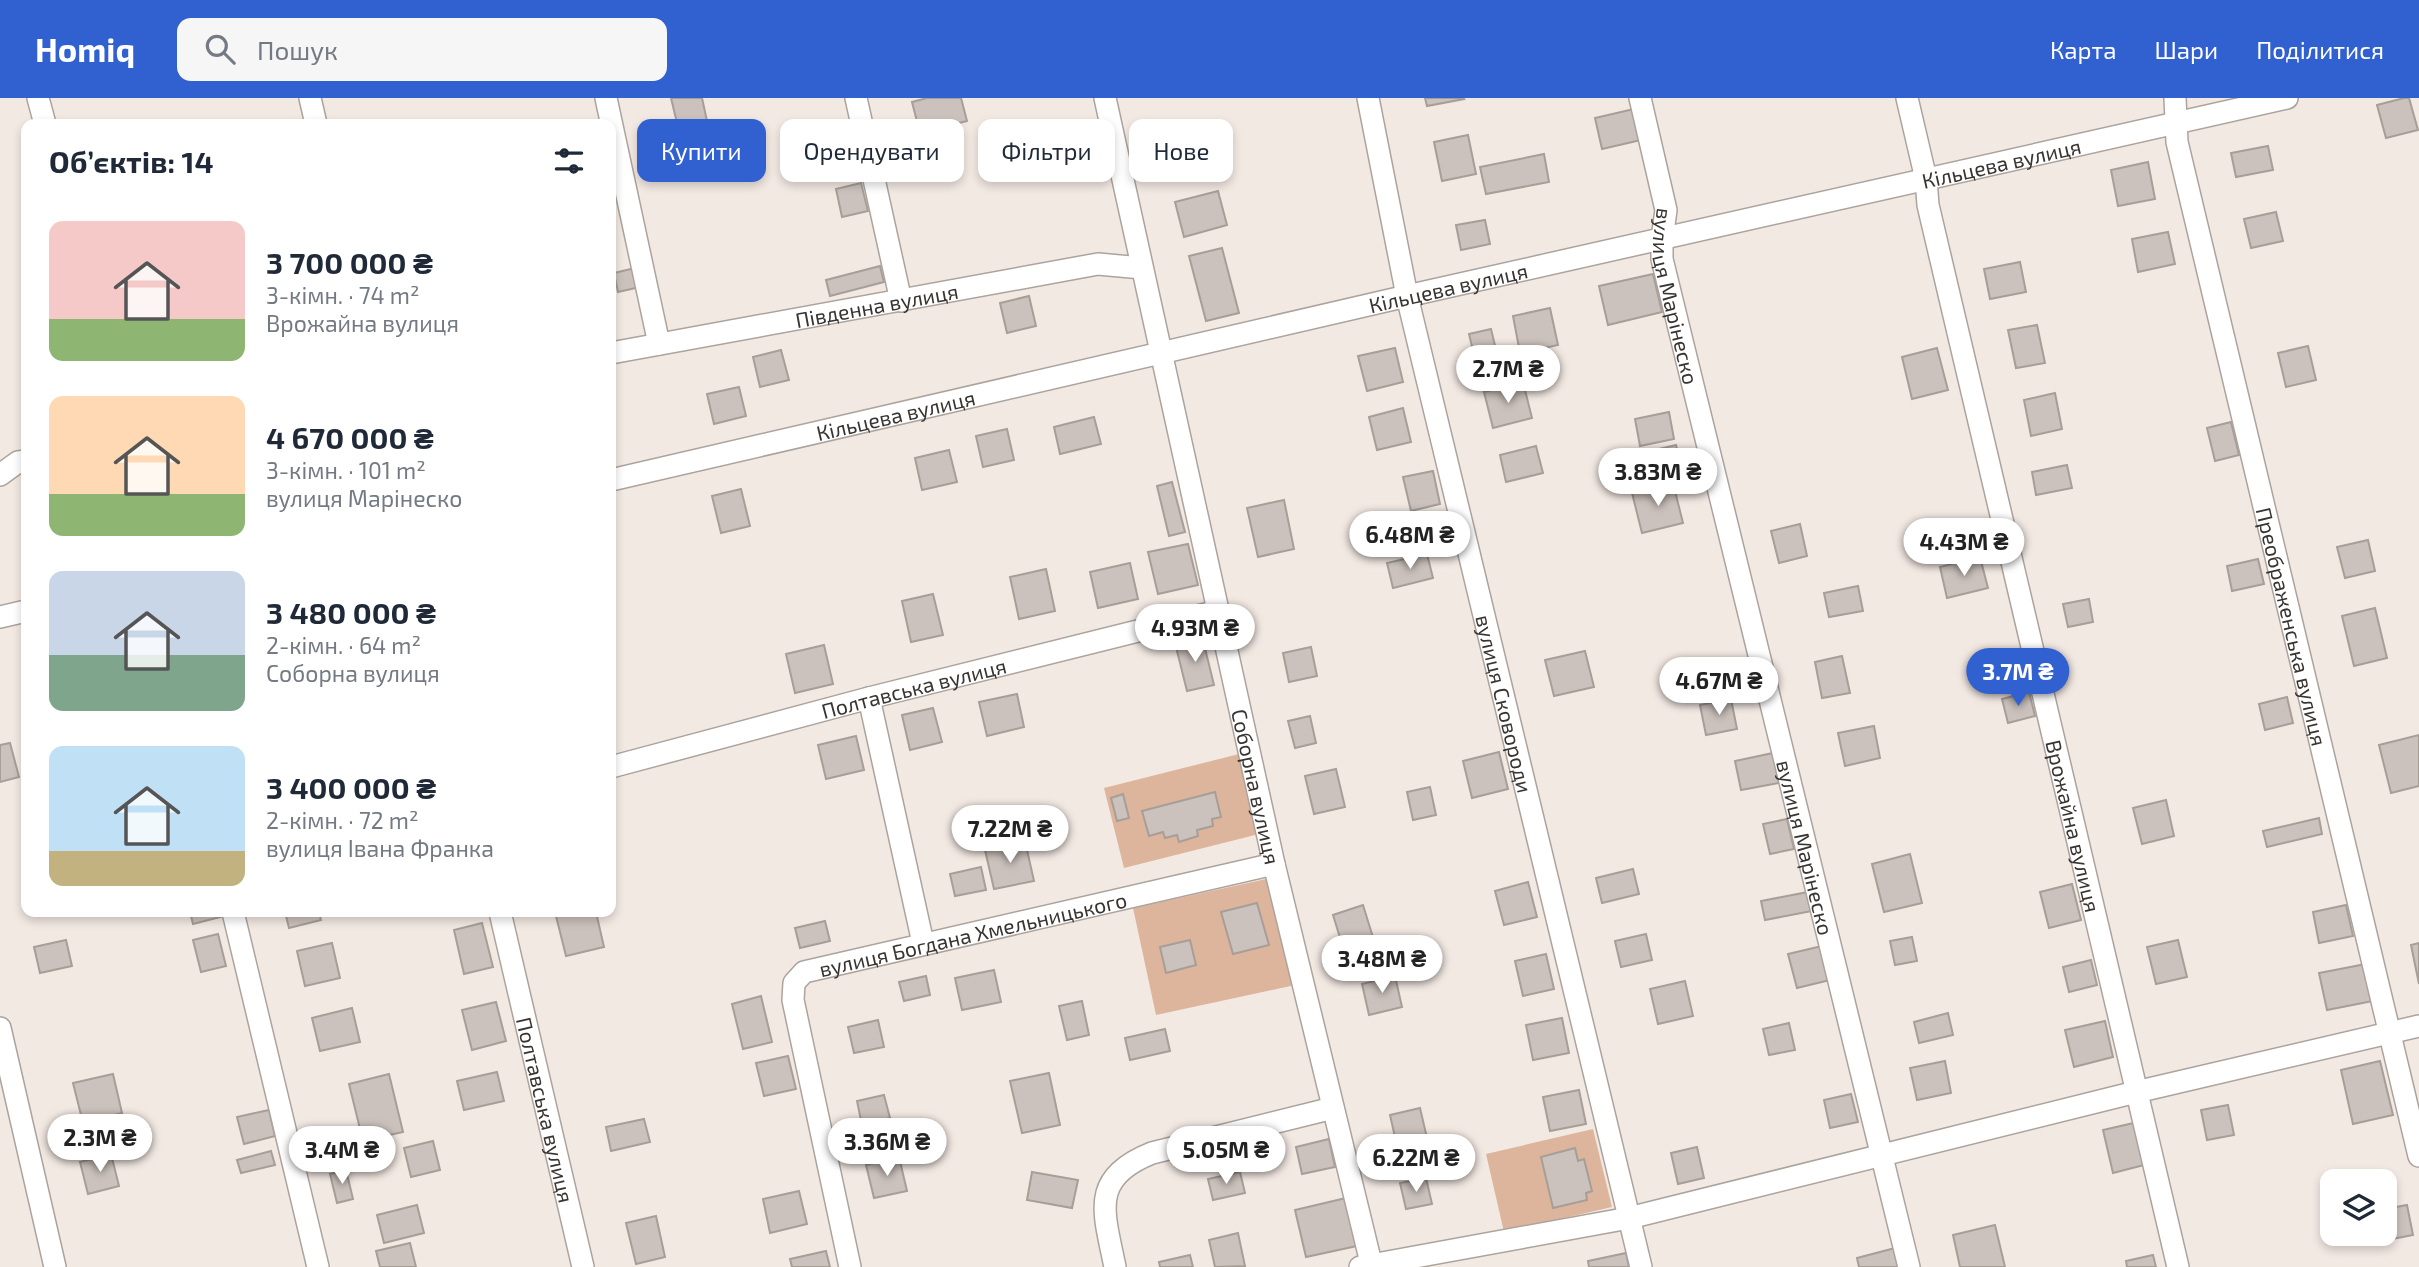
<!DOCTYPE html>
<html lang="uk">
<head>
<meta charset="utf-8">
<style>
	:root { --surface:#fff; --page:#f6f6f7; --text:#1f2937; --muted:#747a83; --accent:#3161d0 }
	body { margin:0; font-family:"Exo 2",sans-serif; background:var(--page); color:var(--text); height:100vh; display:flex; flex-direction:column; font-size:26px; white-space:nowrap }
	* { box-sizing:border-box; margin:0 }
	p { font-size:23px; color:var(--muted) }
	.icon { flex:none; width:38px; height:38px; fill:none; stroke:currentColor; stroke-width:2; stroke-linecap:round; stroke-linejoin:round }
	.map { position:relative; flex:1; overflow:hidden }
	.sheet { position:absolute; left:21px; top:21px; width:595px; height:798px; display:flex; flex-direction:column; background:var(--surface); border-radius:14px; box-shadow:0 4px 10px #0003 }
	.sheet>* { flex:none }
	.top-card { position:absolute; left:637px; top:21px; width:665px; height:63px; display:flex; gap:14px }
	.fabs { position:absolute; left:2320px; top:1071px; display:grid; gap:14px }
	.fabs a { display:grid; place-items:center; width:77px; height:77px; border-radius:14px; background:var(--surface); box-shadow:0 4px 10px #0003; font-size:35px }
	.price { position:absolute; translate:-50% -60px; padding:0 16px; border-radius:24px; background:#fff; color:#222; font-size:23px; line-height:46px; filter:drop-shadow(0 2px 4px #0008) }
	.price::after { content:''; position:absolute; left:50%; top:42px; width:21px; height:16px; margin-left:-10px; background:inherit; clip-path:polygon(0 0,100% 0,50% 100%) }
	.price.on { background:var(--accent); color:#fff }
	ul { padding:0; list-style:none }
	li { display:flex; align-items:center; gap:21px; height:175px; padding:0 28px }
	li span { display:grid; place-items:center; flex:none; width:196px; height:140px; border-radius:14px; color:#555 }
	li>.icon { margin-inline-start:auto }
	span .icon { width:84px; height:84px; fill:#fffc; stroke-width:1 }
	li b { font-size:30px }
	h2 { display:flex; justify-content:space-between; align-items:center; height:84px; padding:0 28px; font-size:30px }
	.chip { padding:0 24px; border-radius:14px; background:var(--surface); box-shadow:0 4px 10px #0003; font-size:24px; line-height:63px }
	.chip.on { background:var(--accent); color:#fff }
	header { display:flex; align-items:center; gap:42px; box-sizing:border-box; height:98px; padding:0 35px; background:var(--accent); color:#fff }
	header strong { font-size:33px }
	nav { display:flex; gap:38px; margin-inline-start:auto; font-size:24px }
	.search { width:490px; height:63px; background:var(--page); display:flex; align-items:center; gap:18px; box-sizing:border-box; padding:0 24px; border-radius:14px; color:var(--muted); font-size:26px }
	.map>svg:first-child { display:block }
	.green { fill:#ddb59c }
	.building { fill:#ccc2bd; stroke:#a79e98; stroke-width:2 }
	.lines { fill:none; stroke-linecap:round; stroke-linejoin:round }
	.minor-casing { stroke:#aca39d; stroke-width:24 }
	.minor { stroke:#fff; stroke-width:21 }
	.labels { text-anchor:middle; dominant-baseline:central; stroke-width:6; stroke-linejoin:round; paint-order:stroke }
	.street-label { font-size:21px; fill:#373431; stroke:#fef7f2 }
</style>
</head>
<body>
<header>
<strong>Homiq</strong>
<div class="search"><svg class="icon" aria-label="search" viewBox="0 0 24 24"><circle cx="10" cy="10" r="6"/><path d="M15 15l6 6"/></svg>Пошук</div>
<nav><a>Карта</a><a>Шари</a><a>Поділитися</a></nav>
</header>
<div class="map">
<svg width="2419" height="1169" viewBox="0 0 2419 1169">
	<rect width="100%" height="100%" fill="#f3e9e3"/>
	<!-- green -->
	<g class="green">
		<polygon points="1243,655 1263,735 1124,770 1104,690"/>
		<polygon points="1271,780 1295,887 1156,917 1133,810"/>
		<polygon points="1593,1031 1612,1109 1504,1134 1486,1056"/>
	</g>
	<!-- building -->
	<g class="building">
		<polygon points="671,0 702,0 707,23 678,29"/>
		<polygon points="927,0 961,0 967,23 920,35 912,4"/>
		<polygon points="1425,0 1463,0 1464,1 1427,8"/>
		<polygon points="2404,0 2409,0 2418,32 2386,40 2377,7"/>
		<polygon points="1634,11 1641,42 1602,51 1595,20"/>
		<polygon points="1468,37 1476,76 1442,83 1434,44"/>
		<polygon points="2268,48 2273,72 2236,79 2231,55"/>
		<polygon points="1544,56 1549,84 1486,96 1480,69"/>
		<polygon points="2148,64 2155,101 2118,108 2111,72"/>
		<polygon points="861,85 868,113 842,119 836,91"/>
		<polygon points="1218,93 1227,127 1184,139 1175,104"/>
		<polygon points="2276,114 2283,143 2251,150 2244,121"/>
		<polygon points="1485,122 1490,146 1461,152 1456,127"/>
		<polygon points="2168,134 2175,166 2138,174 2132,141"/>
		<polygon points="1222,150 1239,215 1206,223 1189,158"/>
		<polygon points="2020,164 2026,194 1990,201 1984,171"/>
		<polygon points="880,168 884,184 830,198 826,182"/>
		<polygon points="635,170 640,189 618,194 614,175"/>
		<polygon points="1653,176 1662,214 1608,227 1599,188"/>
		<polygon points="1029,198 1036,228 1007,235 1000,205"/>
		<polygon points="1550,210 1558,247 1520,255 1513,218"/>
		<polygon points="2037,227 2045,265 2016,270 2008,232"/>
		<polygon points="1491,231 1498,260 1476,265 1469,236"/>
		<polygon points="2308,248 2316,282 2286,289 2278,255"/>
		<polygon points="1395,250 1403,284 1367,293 1358,258"/>
		<polygon points="1937,250 1948,292 1912,301 1902,259"/>
		<polygon points="781,252 789,282 760,289 753,259"/>
		<polygon points="1523,284 1532,320 1493,330 1484,294"/>
		<polygon points="739,289 746,318 714,326 707,296"/>
		<polygon points="2055,295 2062,331 2031,338 2024,302"/>
		<polygon points="1403,310 1411,344 1377,352 1369,319"/>
		<polygon points="1669,314 1674,341 1640,348 1635,321"/>
		<polygon points="1094,319 1101,346 1060,356 1054,329"/>
		<polygon points="2231,324 2239,357 2215,363 2207,330"/>
		<polygon points="1007,331 1014,362 983,369 976,338"/>
		<polygon points="1676,347 1682,373 1649,381 1642,355"/>
		<polygon points="1536,348 1543,375 1506,384 1500,357"/>
		<polygon points="949,352 957,384 922,392 915,360"/>
		<polygon points="2067,367 2072,390 2036,397 2032,374"/>
		<polygon points="1433,373 1440,406 1411,413 1403,379"/>
		<polygon points="1172,384 1185,434 1169,438 1157,388"/>
		<polygon points="1673,385 1683,425 1642,435 1632,395"/>
		<polygon points="741,391 750,428 721,435 712,398"/>
		<polygon points="1284,402 1294,451 1258,459 1247,410"/>
		<polygon points="1800,426 1807,458 1779,465 1771,433"/>
		<polygon points="2368,442 2375,473 2345,480 2337,449"/>
		<polygon points="1188,446 1198,487 1158,496 1148,454"/>
		<polygon points="1427,456 1433,480 1393,490 1387,465"/>
		<polygon points="1980,459 1988,490 1947,500 1940,469"/>
		<polygon points="2258,461 2264,486 2232,493 2227,468"/>
		<polygon points="1130,465 1138,501 1098,510 1090,474"/>
		<polygon points="1046,471 1055,513 1019,521 1010,479"/>
		<polygon points="1858,488 1863,513 1829,519 1824,495"/>
		<polygon points="933,496 943,537 911,544 902,503"/>
		<polygon points="2089,501 2093,524 2068,529 2063,506"/>
		<polygon points="2375,510 2387,560 2354,568 2342,518"/>
		<polygon points="1202,538 1214,587 1187,593 1175,545"/>
		<polygon points="824,547 833,586 795,595 786,556"/>
		<polygon points="1311,549 1317,578 1289,584 1283,555"/>
		<polygon points="1585,553 1594,589 1554,598 1545,562"/>
		<polygon points="1842,558 1850,595 1822,600 1815,564"/>
		<polygon points="2029,594 2035,618 2008,625 2002,601"/>
		<polygon points="1017,596 1024,629 987,638 979,604"/>
		<polygon points="2287,599 2293,625 2265,632 2259,606"/>
		<polygon points="1731,601 1737,631 1706,637 1700,607"/>
		<polygon points="933,610 942,644 910,652 902,617"/>
		<polygon points="1310,618 1316,645 1295,650 1288,623"/>
		<polygon points="1874,628 1880,660 1845,668 1838,635"/>
		<polygon points="2419,637 2419,688 2391,695 2379,647"/>
		<polygon points="856,638 864,672 826,681 818,647"/>
		<polygon points="10,645 19,679 0,684 0,647"/>
		<polygon points="1499,654 1508,691 1472,700 1463,663"/>
		<polygon points="1773,655 1779,685 1741,692 1735,663"/>
		<polygon points="1336,671 1345,709 1314,716 1305,678"/>
		<polygon points="1430,689 1436,717 1413,722 1407,694"/>
		<polygon points="1215,694 1221,719 1212,721 1213,728 1197,732 1198,738 1179,744 1177,737 1165,740 1163,734 1149,738 1142,713"/>
		<polygon points="1123,696 1129,720 1117,723 1111,700"/>
		<polygon points="2166,702 2174,738 2142,746 2133,710"/>
		<polygon points="2319,720 2322,736 2267,749 2263,733"/>
		<polygon points="1787,721 1794,751 1770,756 1763,726"/>
		<polygon points="1025,743 1034,783 994,791 985,752"/>
		<polygon points="1910,756 1922,805 1884,814 1872,766"/>
		<polygon points="981,769 986,792 955,798 950,776"/>
		<polygon points="1633,771 1639,796 1602,805 1596,780"/>
		<polygon points="1528,784 1537,819 1504,827 1495,793"/>
		<polygon points="2072,786 2081,822 2049,830 2040,794"/>
		<polygon points="1808,794 1812,813 1765,822 1761,803"/>
		<polygon points="1257,805 1269,847 1233,856 1221,814"/>
		<polygon points="1363,807 1376,849 1346,859 1333,817"/>
		<polygon points="2346,807 2353,838 2319,845 2313,814"/>
		<polygon points="190,814 227,814 228,817 193,826"/>
		<polygon points="285,814 319,814 321,822 289,830"/>
		<polygon points="555,814 596,814 604,849 566,858"/>
		<polygon points="825,823 830,843 800,850 795,830"/>
		<polygon points="482,825 493,869 464,876 454,832"/>
		<polygon points="218,836 226,868 201,874 193,842"/>
		<polygon points="1646,836 1652,862 1621,869 1615,843"/>
		<polygon points="1912,839 1917,863 1895,867 1890,843"/>
		<polygon points="66,842 72,868 40,875 34,849"/>
		<polygon points="1190,842 1196,867 1166,875 1160,849"/>
		<polygon points="2178,842 2187,879 2156,886 2147,849"/>
		<polygon points="332,845 340,880 305,888 297,853"/>
		<polygon points="2419,845 2419,886 2411,847"/>
		<polygon points="1822,848 1830,882 1797,890 1788,856"/>
		<polygon points="1546,856 1554,891 1523,898 1515,863"/>
		<polygon points="2091,862 2097,887 2069,894 2063,869"/>
		<polygon points="2366,866 2373,903 2327,912 2319,875"/>
		<polygon points="994,872 1001,904 962,912 955,880"/>
		<polygon points="926,878 930,897 904,903 899,884"/>
		<polygon points="1395,878 1402,909 1369,917 1362,886"/>
		<polygon points="1685,883 1693,918 1658,926 1650,891"/>
		<polygon points="761,898 772,944 743,951 732,906"/>
		<polygon points="1082,903 1089,937 1067,942 1059,908"/>
		<polygon points="496,904 506,943 472,952 462,912"/>
		<polygon points="352,910 360,944 320,953 312,920"/>
		<polygon points="1948,915 1953,937 1919,945 1914,924"/>
		<polygon points="1562,920 1569,955 1533,962 1526,927"/>
		<polygon points="878,922 884,949 854,955 848,929"/>
		<polygon points="2105,923 2113,959 2074,969 2065,932"/>
		<polygon points="1789,925 1795,952 1769,957 1763,931"/>
		<polygon points="1165,931 1170,953 1130,962 1125,940"/>
		<polygon points="788,958 796,991 764,998 756,965"/>
		<polygon points="1945,963 1951,995 1917,1002 1910,970"/>
		<polygon points="2380,963 2393,1017 2353,1026 2341,972"/>
		<polygon points="497,974 504,1003 464,1012 457,983"/>
		<polygon points="1049,975 1060,1027 1022,1035 1010,983"/>
		<polygon points="113,976 122,1015 83,1025 73,985"/>
		<polygon points="389,976 403,1034 363,1043 349,986"/>
		<polygon points="1579,992 1586,1026 1550,1033 1543,999"/>
		<polygon points="1851,996 1858,1024 1830,1030 1824,1002"/>
		<polygon points="884,997 890,1020 862,1027 857,1003"/>
		<polygon points="2228,1007 2234,1037 2207,1042 2201,1012"/>
		<polygon points="1420,1010 1427,1040 1397,1048 1390,1017"/>
		<polygon points="269,1012 275,1038 244,1046 237,1019"/>
		<polygon points="644,1021 650,1044 611,1053 606,1029"/>
		<polygon points="2138,1024 2148,1066 2113,1075 2103,1032"/>
		<polygon points="1329,1041 1335,1069 1302,1076 1296,1049"/>
		<polygon points="433,1043 440,1072 411,1079 404,1050"/>
		<polygon points="1697,1049 1704,1080 1678,1086 1671,1055"/>
		<polygon points="1575,1050 1578,1063 1584,1061 1592,1093 1586,1095 1587,1102 1553,1110 1541,1059"/>
		<polygon points="271,1053 275,1067 241,1075 237,1062"/>
		<polygon points="111,1056 119,1088 88,1096 80,1064"/>
		<polygon points="899,1059 907,1093 874,1100 866,1067"/>
		<polygon points="346,1072 353,1101 337,1105 330,1076"/>
		<polygon points="1032,1074 1078,1082 1072,1110 1027,1102"/>
		<polygon points="1240,1074 1245,1095 1213,1102 1208,1081"/>
		<polygon points="1426,1080 1432,1106 1406,1111 1400,1085"/>
		<polygon points="799,1093 807,1126 770,1135 763,1101"/>
		<polygon points="1346,1100 1357,1148 1306,1159 1295,1112"/>
		<polygon points="417,1107 424,1135 384,1145 377,1117"/>
		<polygon points="2407,1107 2413,1137 2382,1143 2381,1136 2385,1136 2385,1111"/>
		<polygon points="656,1118 665,1159 636,1166 626,1125"/>
		<polygon points="1995,1127 2005,1169 1960,1169 1953,1137"/>
		<polygon points="1238,1135 1245,1168 1215,1169 1209,1142"/>
		<polygon points="410,1145 416,1169 380,1169 376,1153"/>
		<polygon points="1895,1150 1900,1169 1859,1169 1857,1160"/>
		<polygon points="826,1153 830,1169 792,1169 790,1161"/>
		<polygon points="1626,1155 1629,1169 1589,1169 1588,1163"/>
		<polygon points="1190,1157 1193,1169 1160,1169 1159,1164"/>
		<polygon points="2153,1157 2156,1169 2127,1169 2126,1163"/>
	</g>
	<g class="lines">
		<!-- minor casing -->
		<g class="minor-casing">
			<g id="minor">
				<polyline points="38,0 45,26"/>
				<polyline points="310,0 316,26"/>
				<polyline points="606,0 659,246"/>
				<polyline points="856,0 901,203"/>
				<path id="s1" d="M1105,0L1274,766L1372,1169"/>
				<path id="s2" d="M1368,0L1407,198L1641,1169"/>
				<path id="s3" d="M1640,0L1666,112L1662,141V161L1909,1169"/>
				<path id="s4" d="M1907,0L1926,81L1928,107L2178,1169"/>
				<path id="s5" d="M2175,0L2177,44L2419,1058"/>
				<path id="s6" d="M611,255L1098,166L1142,170"/>
				<polyline points="0,377 18,364 26,363"/>
				<path id="s7" d="M611,382L1407,198L2287,0"/>
				<polyline points="0,519 26,513"/>
				<polyline points="869,600 923,845"/>
				<path id="s8" d="M611,669L869,600L1218,513"/>
				<polyline points="233,814 318,1169"/>
				<path id="s9" d="M500,814L583,1169"/>
				<polyline points="0,930 55,1169"/>
				<path id="s10" d="M850,1169L793,902L794,885L804,874L1274,766"/>
				<path d="M1115,1169C1104,1114 1089,1080 1152,1055L1333,1010"/>
				<polyline points="1360,1169 1629,1120 2136,994 2419,928"/>
			</g>
		</g>
		<!-- minor -->
		<use href="#minor" class="minor"/>
	</g>
	<g class="labels">
		<!-- street labels -->
		<g class="street-label">
			<text stroke="none"><textPath href="#s7" startOffset="1426">Кільцева вулиця</textPath></text>
			<text stroke="none"><textPath href="#s7" startOffset="859">Кільцева вулиця</textPath></text>
			<text stroke="none"><textPath href="#s3" startOffset="203">вулиця Марінеско</textPath></text>
			<text stroke="none"><textPath href="#s6" startOffset="270">Південна вулиця</textPath></text>
			<text stroke="none"><textPath href="#s7" startOffset="292">Кільцева вулиця</textPath></text>
			<text stroke="none"><textPath href="#s5" startOffset="542">Преображенська вулиця</textPath></text>
			<text stroke="none"><textPath href="#s8" startOffset="313">Полтавська вулиця</textPath></text>
			<text stroke="none"><textPath href="#s2" startOffset="621">вулиця Сковороди</textPath></text>
			<text stroke="none"><textPath href="#s1" startOffset="705">Соборна вулиця</textPath></text>
			<text stroke="none"><textPath href="#s4" startOffset="747">Врожайна вулиця</textPath></text>
			<text stroke="none"><textPath href="#s3" startOffset="770">вулиця Марінеско</textPath></text>
			<text stroke="none"><textPath href="#s10" startOffset="478">вулиця Богдана Хмельницького</textPath></text>
			<text stroke="none"><textPath href="#s9" startOffset="203">Полтавська вулиця</textPath></text>
		</g>
	</g>
</svg>
<div class="fabs">
<a><svg class="icon" aria-label="layers" viewBox="0 0 24 24"><path d="M12 4l9 5-9 5-9-5zM3 14l9 5 9-5"/></svg></a>
</div>
<b class="price" style="left:1508px;top:307px">2.7M ₴</b>
<b class="price" style="left:1658px;top:410px">3.83M ₴</b>
<b class="price" style="left:1410px;top:473px">6.48M ₴</b>
<b class="price" style="left:1964px;top:480px">4.43M ₴</b>
<b class="price" style="left:1195px;top:566px">4.93M ₴</b>
<b class="price on" style="left:2018px;top:610px">3.7M ₴</b>
<b class="price" style="left:1719px;top:619px">4.67M ₴</b>
<b class="price" style="left:1010px;top:767px">7.22M ₴</b>
<b class="price" style="left:1382px;top:897px">3.48M ₴</b>
<b class="price" style="left:100px;top:1076px">2.3M ₴</b>
<b class="price" style="left:887px;top:1080px">3.36M ₴</b>
<b class="price" style="left:342px;top:1088px">3.4M ₴</b>
<b class="price" style="left:1226px;top:1088px">5.05M ₴</b>
<b class="price" style="left:1416px;top:1096px">6.22M ₴</b>
<div class="top-card">
<a class="chip on">Купити</a>
<a class="chip">Орендувати</a>
<a class="chip">Фільтри</a>
<a class="chip">Нове</a>
</div>
<section class="sheet">
<h2>Об’єктів: 14<svg class="icon" aria-label="filters" viewBox="0 0 24 24"><path d="M4 7h16M4 17h16"/><circle cx="9" cy="7" r="2"/><circle cx="15" cy="17" r="2"/></svg></h2>
<ul>
<li><span style="background:linear-gradient(#f6c9c9 70%,#8fb573 0)"><svg class="icon" aria-label="home" viewBox="0 0 24 24"><path d="M3 11l9-7 9 7M6 9v11h12V9"/></svg></span><div><b>3 700 000 ₴</b><p>3-кімн. · 74 m²</p><p>Врожайна вулиця</p></div></li>
<li><span style="background:linear-gradient(#ffd9b3 70%,#8fb573 0)"><svg class="icon" aria-label="home" viewBox="0 0 24 24"><path d="M3 11l9-7 9 7M6 9v11h12V9"/></svg></span><div><b>4 670 000 ₴</b><p>3-кімн. · 101 m²</p><p>вулиця Марінеско</p></div></li>
<li><span style="background:linear-gradient(#c9d6e8 60%,#7fa58c 0)"><svg class="icon" aria-label="home" viewBox="0 0 24 24"><path d="M3 11l9-7 9 7M6 9v11h12V9"/></svg></span><div><b>3 480 000 ₴</b><p>2-кімн. · 64 m²</p><p>Соборна вулиця</p></div></li>
<li><span style="background:linear-gradient(#bfe0f5 75%,#c2b280 0)"><svg class="icon" aria-label="home" viewBox="0 0 24 24"><path d="M3 11l9-7 9 7M6 9v11h12V9"/></svg></span><div><b>3 400 000 ₴</b><p>2-кімн. · 72 m²</p><p>вулиця Івана Франка</p></div></li>
</ul>
</section>
</div>
</body>
</html>
